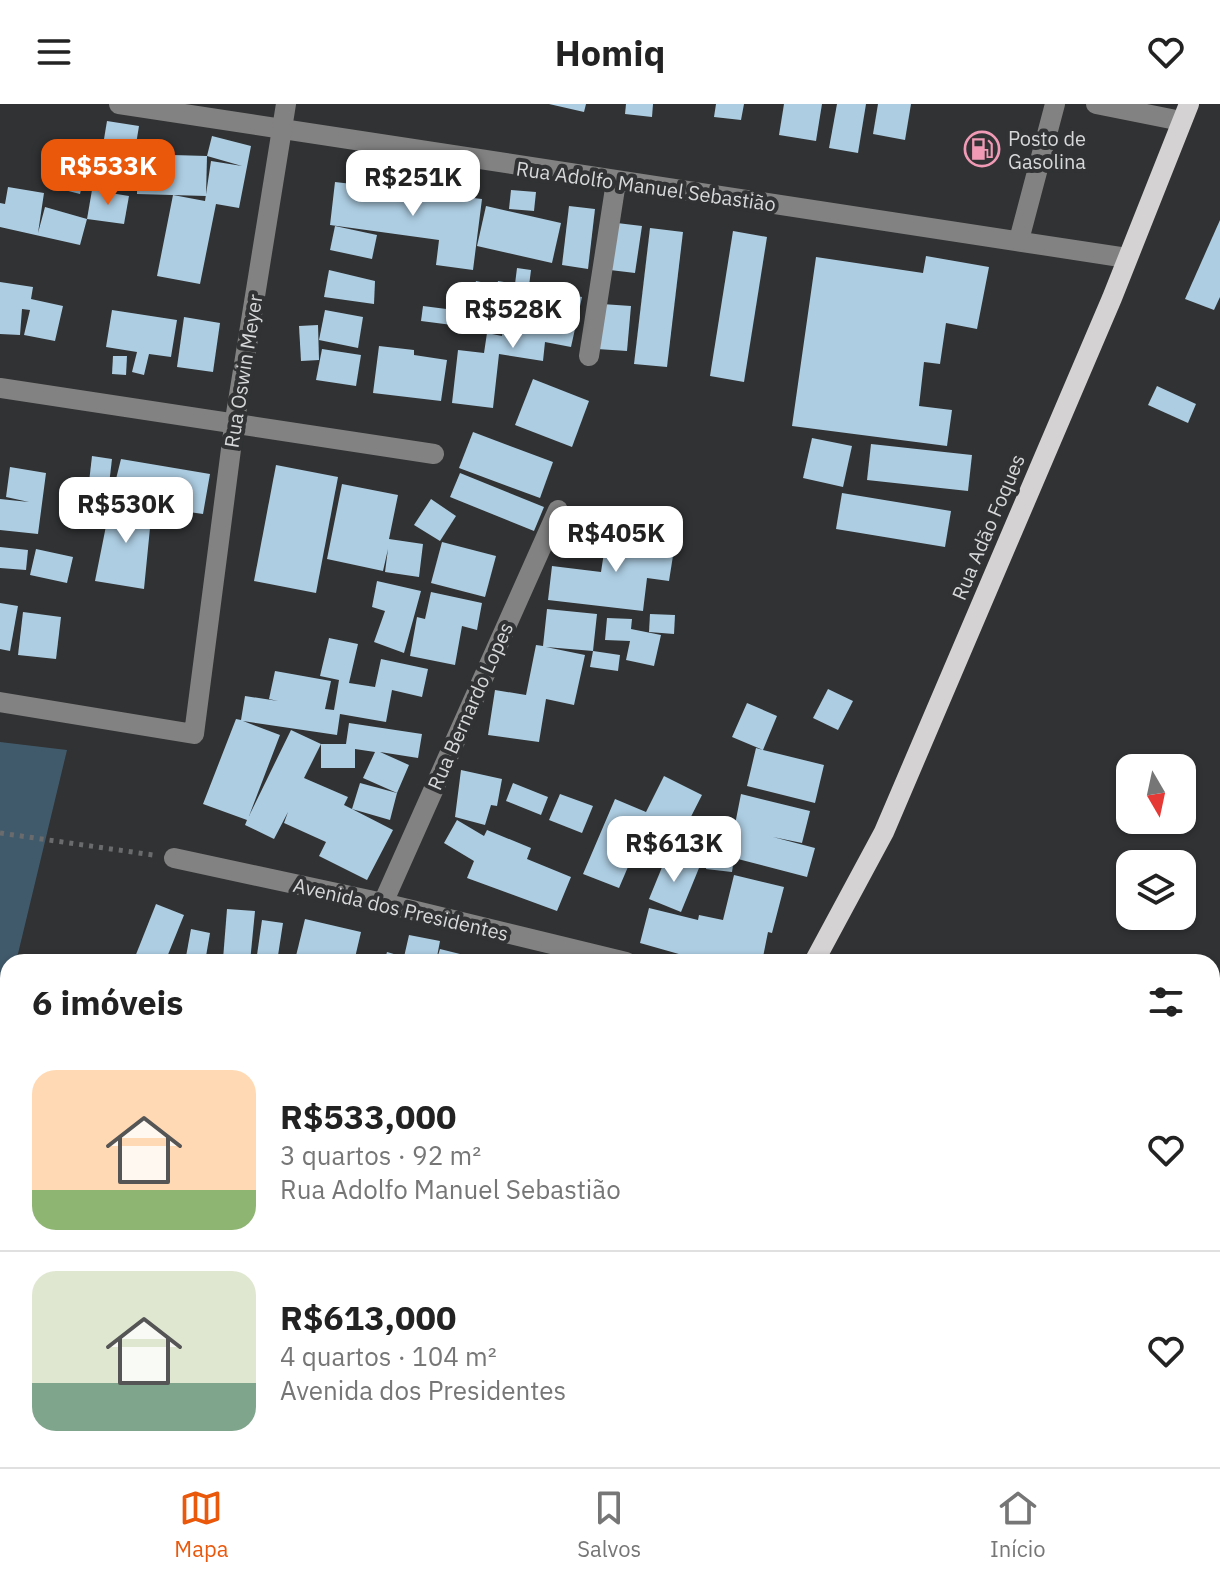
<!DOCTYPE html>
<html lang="pt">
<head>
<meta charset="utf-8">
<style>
	:root { --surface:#fff; --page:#f6f6f6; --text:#222; --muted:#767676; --line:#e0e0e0; --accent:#ea580c }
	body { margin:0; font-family:"IBM Plex Sans",sans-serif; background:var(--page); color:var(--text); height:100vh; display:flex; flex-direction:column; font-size:30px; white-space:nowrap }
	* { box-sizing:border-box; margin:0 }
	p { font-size:26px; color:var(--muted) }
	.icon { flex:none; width:44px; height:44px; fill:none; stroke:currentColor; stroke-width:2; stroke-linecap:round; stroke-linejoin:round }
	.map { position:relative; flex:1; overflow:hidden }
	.panel { position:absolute; left:0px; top:850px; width:1220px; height:514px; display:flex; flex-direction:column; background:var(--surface); border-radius:24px 24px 0 0; box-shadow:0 2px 6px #0004 }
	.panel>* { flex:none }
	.needle { width:52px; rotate:171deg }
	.controls { position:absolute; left:1116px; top:650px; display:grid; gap:16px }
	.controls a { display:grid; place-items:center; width:80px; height:80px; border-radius:16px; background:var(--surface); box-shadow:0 2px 6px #0004; font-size:40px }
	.price { position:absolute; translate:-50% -68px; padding:0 18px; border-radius:16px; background:#fff; color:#222; font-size:26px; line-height:52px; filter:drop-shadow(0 2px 4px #0008) }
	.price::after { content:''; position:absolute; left:50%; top:48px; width:24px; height:18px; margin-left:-12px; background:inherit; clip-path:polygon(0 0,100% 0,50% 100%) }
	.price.selected { background:var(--accent); color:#fff }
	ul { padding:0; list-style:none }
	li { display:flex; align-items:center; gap:24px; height:200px; padding:0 32px }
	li+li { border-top:2px solid var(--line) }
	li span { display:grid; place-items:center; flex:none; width:224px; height:160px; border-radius:24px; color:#555 }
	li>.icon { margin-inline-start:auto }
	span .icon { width:96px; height:96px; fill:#fffc; stroke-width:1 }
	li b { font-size:34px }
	h2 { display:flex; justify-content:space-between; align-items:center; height:96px; padding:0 32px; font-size:34px }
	header { display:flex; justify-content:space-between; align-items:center; height:104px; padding:0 32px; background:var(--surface); font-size:36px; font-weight:700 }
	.menu { display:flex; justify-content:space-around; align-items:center; height:112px; border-top:2px solid var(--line); background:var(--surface); font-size:22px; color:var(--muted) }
	.menu a { display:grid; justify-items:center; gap:4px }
	.menu .selected { color:var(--accent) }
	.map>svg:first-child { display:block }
	.green { fill:#415a6b }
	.building { fill:#adcde2 }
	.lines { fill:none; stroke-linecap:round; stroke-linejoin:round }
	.path { stroke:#696b6c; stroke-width:5; stroke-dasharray:4 6; stroke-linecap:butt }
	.minor { stroke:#838282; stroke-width:20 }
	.major { stroke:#d5d2d3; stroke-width:20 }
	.labels { text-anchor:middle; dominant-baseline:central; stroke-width:8; stroke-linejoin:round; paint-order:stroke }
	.poi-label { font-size:20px; fill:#d6d8d9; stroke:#303233; text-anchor:start }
	.street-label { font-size:20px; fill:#d6d8d9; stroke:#303233 }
</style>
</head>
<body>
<header><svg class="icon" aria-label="menu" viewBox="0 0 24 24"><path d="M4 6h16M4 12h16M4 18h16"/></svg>Homiq<svg class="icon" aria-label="heart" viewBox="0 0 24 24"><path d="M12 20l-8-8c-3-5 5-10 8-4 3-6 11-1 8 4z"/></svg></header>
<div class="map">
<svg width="1220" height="1363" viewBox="0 0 1220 1363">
	<rect width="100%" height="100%" fill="#303233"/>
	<!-- green -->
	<g class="green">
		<polygon points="0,638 67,646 16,858 8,858 8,890 0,923"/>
		<polygon points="0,1169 8,1171 8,1356 145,1356 143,1363 0,1363"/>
	</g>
	<!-- building -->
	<g class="building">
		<polygon points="549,0 586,0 584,8"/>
		<polygon points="626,0 653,0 652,13 625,10"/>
		<polygon points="716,0 744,0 741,16 714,13"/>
		<polygon points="784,0 822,0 816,37 779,31"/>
		<polygon points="837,0 866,0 858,49 829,44"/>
		<polygon points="878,0 911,0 905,36 873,30"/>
		<polygon points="107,17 139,22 130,77 98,71"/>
		<polygon points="212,32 251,42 239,104 216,100 200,180 157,172 173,91 205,97 211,57 242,62 207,52"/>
		<polygon points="138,50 207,52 206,92 137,90"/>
		<polygon points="58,62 85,68 80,90 53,83"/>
		<polygon points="335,78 482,95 473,166 436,161 439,136 330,121"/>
		<polygon points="8,83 44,89 38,129 45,103 87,115 80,141 0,123 0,99 5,100"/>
		<polygon points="92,86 129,92 124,120 87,115"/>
		<polygon points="511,86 536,88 534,107 509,105"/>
		<polygon points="486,102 561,119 552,159 477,142"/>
		<polygon points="569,102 595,105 588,165 562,161"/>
		<polygon points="1220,116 1220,193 1214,206 1185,195"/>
		<polygon points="617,119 642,122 635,169 610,166"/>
		<polygon points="335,122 377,131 372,155 330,146"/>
		<polygon points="650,124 683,128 667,263 634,260"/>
		<polygon points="733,127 767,133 744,278 710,272"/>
		<polygon points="926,152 989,163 977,225 946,219 940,260 924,258 919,302 952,306 947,342 792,322 816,153 923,169"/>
		<polygon points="517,164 531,166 529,182 515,180"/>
		<polygon points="329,166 375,177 374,200 324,193"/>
		<polygon points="476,177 490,180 488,192 473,190"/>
		<polygon points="498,177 510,179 506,198 494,196"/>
		<polygon points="0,178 33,183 31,195 63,202 55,237 24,231 30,206 22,205 20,231 0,230"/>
		<polygon points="554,187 582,193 571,243 545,238 543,257 499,250 493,304 452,299 458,246 484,249 487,229 502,232 504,213 548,219"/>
		<polygon points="602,200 631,202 627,247 597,245"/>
		<polygon points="423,202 462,207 460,222 421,217"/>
		<polygon points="112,206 177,216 171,253 149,250 144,271 132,268 137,248 106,243"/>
		<polygon points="325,206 363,213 358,244 319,236"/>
		<polygon points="184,213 220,219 213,268 177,263"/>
		<polygon points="318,221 319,256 301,257 299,222"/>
		<polygon points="379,242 414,246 414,251 447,256 441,297 373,289"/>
		<polygon points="322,245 361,251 356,282 316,276"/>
		<polygon points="113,252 127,252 126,271 112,270"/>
		<polygon points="533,275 589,297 572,343 515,321"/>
		<polygon points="1157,282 1196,300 1188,319 1148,301"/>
		<polygon points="473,328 553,358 540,394 459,364"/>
		<polygon points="812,334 852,342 843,383 803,374"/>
		<polygon points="871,340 972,351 968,387 867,376"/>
		<polygon points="92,352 112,355 108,389 88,387"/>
		<polygon points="121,355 210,370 203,410 161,404 162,396 113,387"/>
		<polygon points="276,361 338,373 316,489 254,477"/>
		<polygon points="10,363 46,369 38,430 0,426 0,395 29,398 6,393"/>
		<polygon points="460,369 544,403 534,427 450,393"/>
		<polygon points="342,380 398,391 389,435 423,440 419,473 385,468 388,445 383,467 327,455"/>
		<polygon points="842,389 951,407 945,443 836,425"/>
		<polygon points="431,395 456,412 440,437 414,421"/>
		<polygon points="111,397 160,406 157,425 150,424 144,485 95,477"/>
		<polygon points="607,429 675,439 669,477 647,474 643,507 548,496 552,462 601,468"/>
		<polygon points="442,438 496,452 485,493 431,479"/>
		<polygon points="0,443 28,446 26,466 0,464"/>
		<polygon points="36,445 73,453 67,479 30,471"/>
		<polygon points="377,477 421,487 404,549 374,538 385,507 372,503"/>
		<polygon points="431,488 482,499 477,526 462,522 455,561 410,552 417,513 425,515"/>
		<polygon points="0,499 18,502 10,547 0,545"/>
		<polygon points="547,505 597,510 593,547 546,543 585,551 574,601 546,595 539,638 488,631 495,586 526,591 536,541 543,542"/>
		<polygon points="23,508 61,513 56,555 18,551"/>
		<polygon points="650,510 675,511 674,530 649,528"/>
		<polygon points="607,514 632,515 631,525 661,531 654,562 626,556 630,537 605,536"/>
		<polygon points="329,534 358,540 349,579 375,583 381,555 428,565 422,593 392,586 386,618 340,610 337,631 243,617 280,631 249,712 291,626 321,640 304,674 348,693 344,701 352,705 360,679 397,689 390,716 352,705 393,726 367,776 319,752 326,738 284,719 288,708 274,735 245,721 247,716 203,700 236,615 241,616 245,592 278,597 269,595 275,567 331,577 325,605 334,606 339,576 320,572"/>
		<polygon points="593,547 620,551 618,567 590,563"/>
		<polygon points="828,585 853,597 838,626 813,614"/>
		<polygon points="747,599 777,612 763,646 824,661 815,699 747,682 756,644 763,646 732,633"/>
		<polygon points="349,619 422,630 418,654 380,648 409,661 397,689 363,674 375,648 355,645 355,664 321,664 321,640 346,640"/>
		<polygon points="461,666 502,675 497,702 491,701 485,721 455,713"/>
		<polygon points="664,672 702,691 673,748 638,730 632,742 636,744 619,784 583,770 615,695 646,708"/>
		<polygon points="513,679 548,693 541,711 506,697"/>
		<polygon points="560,690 593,702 582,729 549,716"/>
		<polygon points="741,690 810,707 802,739 773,733 815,744 807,773 734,754 732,768 706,765 709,748 729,751"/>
		<polygon points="457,716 484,732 487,726 531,744 527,755 571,773 557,807 467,774 474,757 444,739"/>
		<polygon points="667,751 699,764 681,808 649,795"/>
		<polygon points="734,771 784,783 772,829 768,828 762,858 707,858 640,839 649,804 698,816 699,811 723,816"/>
		<polygon points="156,800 184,811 165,858 133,858"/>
		<polygon points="227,805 255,807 250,858 223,855"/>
		<polygon points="305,815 361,828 354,858 295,856"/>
		<polygon points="262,816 283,819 277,858 256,858"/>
		<polygon points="191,825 210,829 205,858 185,858"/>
		<polygon points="409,831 440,837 436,858 409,854 417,858 384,858 387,848 404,853"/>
		<polygon points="440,845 480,855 479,858 436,858"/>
		<polygon points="167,1356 181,1356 180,1363 167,1363"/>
		<polygon points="218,1356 270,1356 290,1362 223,1363 217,1361"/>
	</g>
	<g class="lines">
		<!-- path -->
		<polyline class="path" points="0,729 153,751"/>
		<!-- minor -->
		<g class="minor">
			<polyline points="119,0 1127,154"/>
			<polyline points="1096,0 1181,17"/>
			<polyline points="1019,136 1055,0"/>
			<polyline points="589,252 616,78"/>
			<polyline points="0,284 434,350"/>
			<polyline points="0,598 194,630 234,322 286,0"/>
			<polyline points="174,754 383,799 626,858"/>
			<polyline points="383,799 558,406"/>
			<polyline points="0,1133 8,1134"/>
		</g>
		<!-- major -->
		<g class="major">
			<polyline points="814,858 884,728 1112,194 1189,0"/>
			<polyline points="408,1363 414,1356"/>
		</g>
	</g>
	<!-- icons -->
	<defs>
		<g id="fuel-ring" transform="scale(1.8)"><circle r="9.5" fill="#303233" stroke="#f09ab6" stroke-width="1.5"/><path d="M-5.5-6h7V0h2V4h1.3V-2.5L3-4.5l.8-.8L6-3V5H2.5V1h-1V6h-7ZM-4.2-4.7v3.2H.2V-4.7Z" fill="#f09ab6"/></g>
	</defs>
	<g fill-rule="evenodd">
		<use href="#fuel-ring" x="982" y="45"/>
	</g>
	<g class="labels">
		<!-- poi labels -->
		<g class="poi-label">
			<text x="1008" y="34">Posto de<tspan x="1008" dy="23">Gasolina</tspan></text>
		</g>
		<!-- street labels -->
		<g class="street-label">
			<text transform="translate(646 82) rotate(8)">Rua Adolfo Manuel Sebastião</text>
			<text transform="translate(243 267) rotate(-81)">Rua Oswin Meyer</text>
			<text transform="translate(988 423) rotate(-67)">Rua Adão Foques</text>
			<text transform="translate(470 602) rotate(-66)">Rua Bernardo Lopes</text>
			<text transform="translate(401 805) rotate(13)">Avenida dos Presidentes</text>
		</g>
	</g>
</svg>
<div class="controls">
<a><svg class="needle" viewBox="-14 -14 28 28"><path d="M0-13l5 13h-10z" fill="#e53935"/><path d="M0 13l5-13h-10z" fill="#767676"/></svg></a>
<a><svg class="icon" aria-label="layers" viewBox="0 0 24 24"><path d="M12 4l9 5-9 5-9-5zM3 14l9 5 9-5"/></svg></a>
</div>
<b class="price selected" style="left:108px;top:103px">R$533K</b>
<b class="price" style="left:413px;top:114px">R$251K</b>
<b class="price" style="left:513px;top:246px">R$528K</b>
<b class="price" style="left:126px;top:441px">R$530K</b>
<b class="price" style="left:616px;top:470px">R$405K</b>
<b class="price" style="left:674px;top:780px">R$613K</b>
<section class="panel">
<h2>6 imóveis<svg class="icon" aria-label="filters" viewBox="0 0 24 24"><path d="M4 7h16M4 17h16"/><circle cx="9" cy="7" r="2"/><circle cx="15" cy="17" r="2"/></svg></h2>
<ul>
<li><span style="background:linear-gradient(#ffd9b3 75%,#8fb573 0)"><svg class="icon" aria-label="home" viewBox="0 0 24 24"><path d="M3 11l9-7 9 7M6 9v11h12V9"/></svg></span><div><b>R$533,000</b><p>3 quartos · 92 m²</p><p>Rua Adolfo Manuel Sebastião</p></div><svg class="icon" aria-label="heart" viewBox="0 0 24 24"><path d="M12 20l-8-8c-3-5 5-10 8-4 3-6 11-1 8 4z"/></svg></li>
<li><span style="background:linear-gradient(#dfe7d0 70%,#7fa58c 0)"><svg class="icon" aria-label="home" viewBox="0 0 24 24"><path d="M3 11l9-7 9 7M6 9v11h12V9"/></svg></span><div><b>R$613,000</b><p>4 quartos · 104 m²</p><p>Avenida dos Presidentes</p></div><svg class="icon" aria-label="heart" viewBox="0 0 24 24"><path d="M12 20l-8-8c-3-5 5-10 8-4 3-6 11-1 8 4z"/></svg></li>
</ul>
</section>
</div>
<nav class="menu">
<a class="selected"><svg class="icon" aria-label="map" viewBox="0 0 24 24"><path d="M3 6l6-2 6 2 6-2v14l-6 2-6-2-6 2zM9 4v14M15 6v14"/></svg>Mapa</a>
<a><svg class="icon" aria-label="saved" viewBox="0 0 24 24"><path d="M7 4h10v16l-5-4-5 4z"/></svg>Salvos</a>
<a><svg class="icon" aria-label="home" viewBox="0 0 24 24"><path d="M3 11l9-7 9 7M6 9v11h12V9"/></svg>Início</a>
</nav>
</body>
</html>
